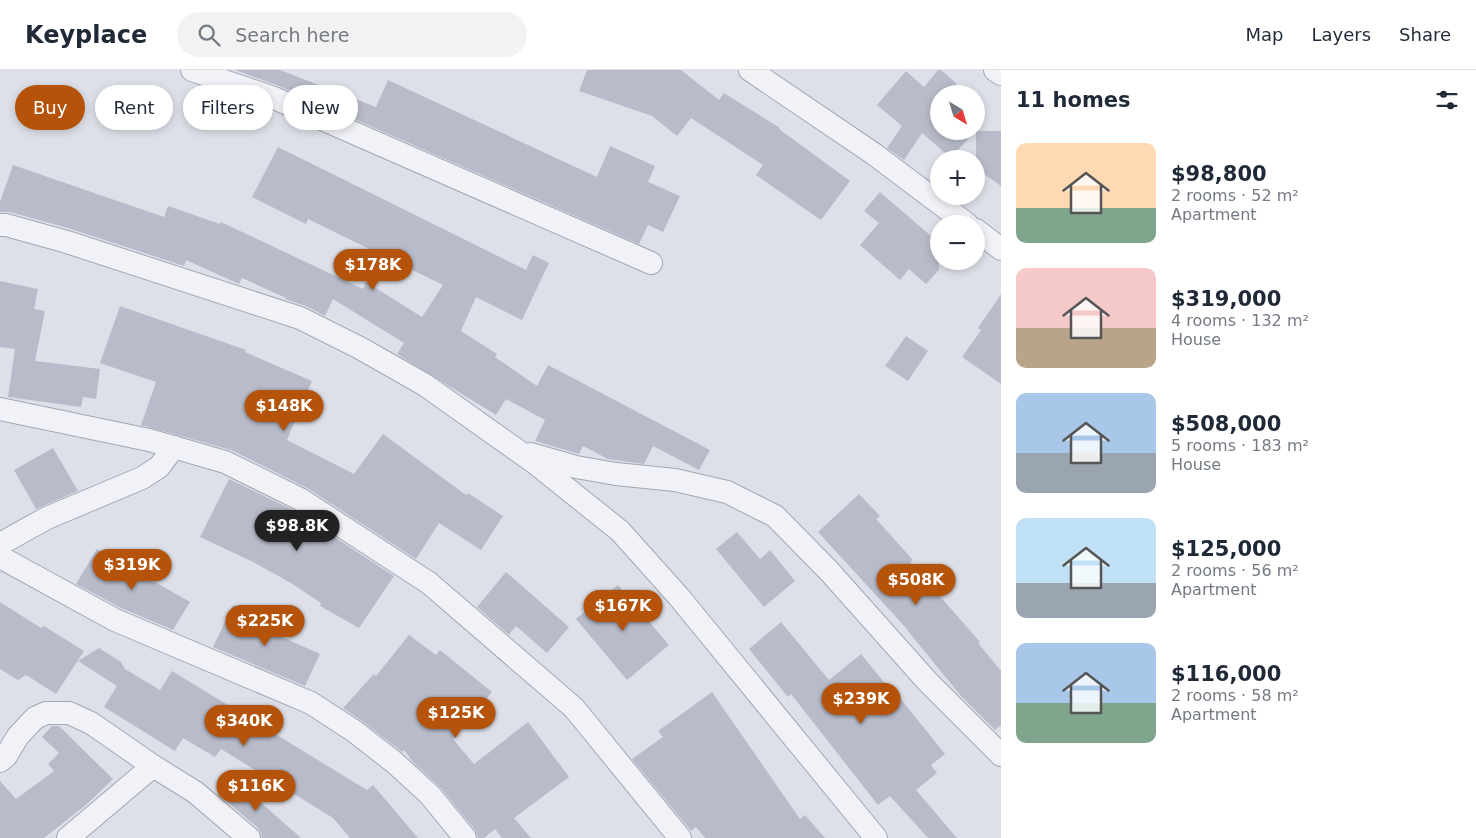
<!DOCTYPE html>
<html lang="en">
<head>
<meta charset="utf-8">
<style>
	:root { --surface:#fff; --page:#f2f2f3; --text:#1f2937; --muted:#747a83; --line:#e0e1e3; --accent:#b45309 }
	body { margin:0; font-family:"DejaVu Sans",sans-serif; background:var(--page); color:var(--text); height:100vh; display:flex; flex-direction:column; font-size:19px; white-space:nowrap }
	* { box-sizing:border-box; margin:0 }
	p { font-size:16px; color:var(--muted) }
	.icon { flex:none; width:28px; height:28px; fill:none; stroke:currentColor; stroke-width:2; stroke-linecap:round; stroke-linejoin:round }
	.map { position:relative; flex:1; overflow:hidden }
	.details { display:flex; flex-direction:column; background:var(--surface); width:475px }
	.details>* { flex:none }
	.banner { position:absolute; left:15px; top:15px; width:475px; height:45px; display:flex; gap:10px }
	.needle { width:32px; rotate:142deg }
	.tools { position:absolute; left:930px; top:15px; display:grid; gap:10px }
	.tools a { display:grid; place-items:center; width:55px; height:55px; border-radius:50%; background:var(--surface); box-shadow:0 2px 8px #0003; font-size:25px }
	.price { position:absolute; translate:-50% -42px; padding:0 11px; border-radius:18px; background:var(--accent); color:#fff; font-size:16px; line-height:32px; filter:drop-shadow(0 1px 2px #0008) }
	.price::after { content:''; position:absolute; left:50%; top:30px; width:15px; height:11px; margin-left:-8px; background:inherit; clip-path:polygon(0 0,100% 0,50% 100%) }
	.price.active { background:#222; color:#fff }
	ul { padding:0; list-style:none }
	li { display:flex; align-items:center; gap:15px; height:125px; padding:0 15px }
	li span { display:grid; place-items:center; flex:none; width:140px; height:100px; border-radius:10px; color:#555 }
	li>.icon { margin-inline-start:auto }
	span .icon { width:60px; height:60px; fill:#fffc; stroke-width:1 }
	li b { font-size:21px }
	h2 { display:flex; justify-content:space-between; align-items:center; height:60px; padding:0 15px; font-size:21px }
	.tag { padding:0 18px; border-radius:22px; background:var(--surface); box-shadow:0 2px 8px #0003; font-size:18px; line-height:45px }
	.tag.active { background:var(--accent); color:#fff }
	header { display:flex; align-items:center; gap:30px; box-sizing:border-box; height:70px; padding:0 25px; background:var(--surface); border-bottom:1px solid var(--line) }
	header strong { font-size:24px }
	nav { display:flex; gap:28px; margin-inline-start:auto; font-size:18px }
	.search { width:350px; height:45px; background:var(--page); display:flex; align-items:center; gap:12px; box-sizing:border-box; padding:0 18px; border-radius:28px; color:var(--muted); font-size:19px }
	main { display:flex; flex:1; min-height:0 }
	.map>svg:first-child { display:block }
	.building { fill:#b8bbc9 }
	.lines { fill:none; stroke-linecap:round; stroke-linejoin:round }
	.street-casing { stroke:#a3a6b3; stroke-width:24 }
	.street { stroke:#f1f2f7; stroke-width:22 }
</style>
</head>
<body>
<header>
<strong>Keyplace</strong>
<div class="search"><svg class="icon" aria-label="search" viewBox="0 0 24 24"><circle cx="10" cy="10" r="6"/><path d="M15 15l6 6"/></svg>Search here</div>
<nav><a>Map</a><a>Layers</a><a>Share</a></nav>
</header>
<main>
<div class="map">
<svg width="1001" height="768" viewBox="0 0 1001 768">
	<rect width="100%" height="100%" fill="#dee0e9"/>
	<!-- building -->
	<g class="building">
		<polygon points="235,0 280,0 376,37 388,10 597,107 610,76 655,96 648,112 680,126 663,162 648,155 639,174 279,16"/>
		<polygon points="587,0 681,0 719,30 724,23 780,58 779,59 850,111 821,150 756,105 763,95 691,48 677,66 652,46 579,21"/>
		<polygon points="938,0 941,0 957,14 948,24 939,24 939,61 975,61 951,88 922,63 904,90 887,78 902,56 877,35 906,1 924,17"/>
		<polygon points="976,61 1001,61 1001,116 976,98"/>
		<polygon points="278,77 526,200 533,185 549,193 522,250 476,227 461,261 497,284 495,287 537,316 548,295 710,380 699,400 653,376 644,394 608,389 583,376 579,384 535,371 545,350 506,329 496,345 397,284 404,273 333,229 325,246 306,236 285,229 286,228 242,208 239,214 186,190 184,196 71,159 10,142 0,142 0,132 13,95 164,147 168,136 220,154 221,152 363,219 366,212 422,247 443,215 308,149 306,154 252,127"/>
		<polygon points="880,122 939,173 939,200 926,214 909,199 900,210 860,175 879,153 864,141"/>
		<polygon points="0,211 38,219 34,239 45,241 35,291 100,299 96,329 83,327 81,337 8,327 15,279 0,277"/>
		<polygon points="1001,224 1001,314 962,287 981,260 978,258"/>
		<polygon points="120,236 246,280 245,282 312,311 287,370 354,404 383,364 466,425 468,423 503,446 481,480 439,453 416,489 307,418 231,380 141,355 156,312 100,293"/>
		<polygon points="906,266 928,281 908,311 885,296"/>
		<polygon points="53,378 78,421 36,439 14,400"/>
		<polygon points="229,409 293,440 394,506 359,558 320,536 321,533 291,513 253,492 200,467"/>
		<polygon points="859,424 880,446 876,449 913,490 910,492 980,572 978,573 1001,601 1001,655 995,660 961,626 907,560 908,560 818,462"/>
		<polygon points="737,462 760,489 770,480 795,511 764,537 716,479"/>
		<polygon points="97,479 190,532 173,560 121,538 76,514"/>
		<polygon points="506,502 569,557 547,583 516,556 509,565 477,537"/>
		<polygon points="618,515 669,575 627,610 576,549"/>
		<polygon points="0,532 41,558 44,556 84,581 56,624 26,605 18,610 0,599"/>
		<polygon points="233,535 268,551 264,559 320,584 305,616 213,577"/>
		<polygon points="781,552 829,610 861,584 892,622 896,623 945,684 931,695 937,703 916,720 957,768 928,768 890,726 878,735 791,624 788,627 749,579"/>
		<polygon points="409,565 436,585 440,580 492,622 453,669 474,694 528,652 569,707 514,748 531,768 502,768 495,759 484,768 478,768 475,760 440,717 413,692 404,680 402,682 362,651 343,638 374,604 376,606"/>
		<polygon points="99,578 121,592 125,599 160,620 172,601 367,720 373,715 418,768 350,768 333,748 221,679 215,687 183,668 175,681 104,637 117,616 78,591"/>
		<polygon points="712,622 800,749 805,745 825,768 705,768 696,757 691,761 632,689 663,667 658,661"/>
		<polygon points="52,656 59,656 113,709 87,734 44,768 0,768 0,711 16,729 54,701 48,694 59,683 42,667"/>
		<polygon points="233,708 301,768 262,768 261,763 258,758 218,724"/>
	</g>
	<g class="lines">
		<!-- street casing -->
		<g class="street-casing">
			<g id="street">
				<polyline points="192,0 274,28 651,193"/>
				<polyline points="750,0 874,84 967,154"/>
				<polyline points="995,0 1001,4"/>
				<polyline points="0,155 6,155 67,172 300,248 360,278 425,315 535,393 620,461 679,527 876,768"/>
				<polyline points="976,160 1001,179"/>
				<polyline points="0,339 149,370 225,392 300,429 429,513 574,638 680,768"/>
				<polyline points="531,384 576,397 616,404 675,410 727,422 775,446 829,501 927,611 1001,685"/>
				<polyline points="0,474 47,448 142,408 159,397 174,377"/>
				<polyline points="0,487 115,550 311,633 354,661 395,693 430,725 465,768"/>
				<polyline points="0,691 6,686 18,666 35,648 46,643 69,643 91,653 153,696 195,722 249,768"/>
				<polyline points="68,768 153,696"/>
			</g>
		</g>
		<!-- street -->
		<use href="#street" class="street"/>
	</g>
</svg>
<div class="tools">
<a><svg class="needle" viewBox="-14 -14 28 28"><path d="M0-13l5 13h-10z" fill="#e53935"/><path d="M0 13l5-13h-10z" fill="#747a83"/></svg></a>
<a>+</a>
<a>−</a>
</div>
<b class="price" style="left:373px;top:221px">$178K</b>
<b class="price" style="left:284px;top:362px">$148K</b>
<b class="price active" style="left:297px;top:482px">$98.8K</b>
<b class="price" style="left:132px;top:521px">$319K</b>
<b class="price" style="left:916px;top:536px">$508K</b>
<b class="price" style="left:623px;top:562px">$167K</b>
<b class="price" style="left:265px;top:577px">$225K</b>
<b class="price" style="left:861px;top:655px">$239K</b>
<b class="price" style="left:456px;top:669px">$125K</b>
<b class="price" style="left:244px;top:677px">$340K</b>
<b class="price" style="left:256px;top:742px">$116K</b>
<div class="banner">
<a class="tag active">Buy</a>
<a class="tag">Rent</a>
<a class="tag">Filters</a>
<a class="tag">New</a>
</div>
</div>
<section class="details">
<h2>11 homes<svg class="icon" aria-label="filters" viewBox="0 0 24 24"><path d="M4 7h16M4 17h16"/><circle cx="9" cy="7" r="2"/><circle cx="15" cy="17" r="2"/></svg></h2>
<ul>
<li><span style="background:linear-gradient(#ffd9b3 65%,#7fa58c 0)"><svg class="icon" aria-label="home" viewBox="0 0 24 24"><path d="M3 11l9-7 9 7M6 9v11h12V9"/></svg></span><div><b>$98,800</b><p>2 rooms · 52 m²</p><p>Apartment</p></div></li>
<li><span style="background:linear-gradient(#f6c9c9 60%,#b9a48a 0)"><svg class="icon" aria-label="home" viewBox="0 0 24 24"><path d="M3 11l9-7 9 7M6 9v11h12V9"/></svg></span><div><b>$319,000</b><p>4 rooms · 132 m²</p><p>House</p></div></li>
<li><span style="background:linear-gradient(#a9c7e8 60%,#9aa5b1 0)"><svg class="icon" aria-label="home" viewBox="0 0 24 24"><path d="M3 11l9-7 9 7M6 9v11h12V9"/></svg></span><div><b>$508,000</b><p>5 rooms · 183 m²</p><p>House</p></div></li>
<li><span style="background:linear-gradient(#bfe0f5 65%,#9aa5b1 0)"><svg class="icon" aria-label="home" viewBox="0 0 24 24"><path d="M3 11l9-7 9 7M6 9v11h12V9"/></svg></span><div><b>$125,000</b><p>2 rooms · 56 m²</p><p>Apartment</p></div></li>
<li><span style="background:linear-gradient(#a9c7e8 60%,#7fa58c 0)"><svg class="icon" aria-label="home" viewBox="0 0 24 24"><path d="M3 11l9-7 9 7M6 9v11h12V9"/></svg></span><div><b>$116,000</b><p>2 rooms · 58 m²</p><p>Apartment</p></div></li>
</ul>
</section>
</main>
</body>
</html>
